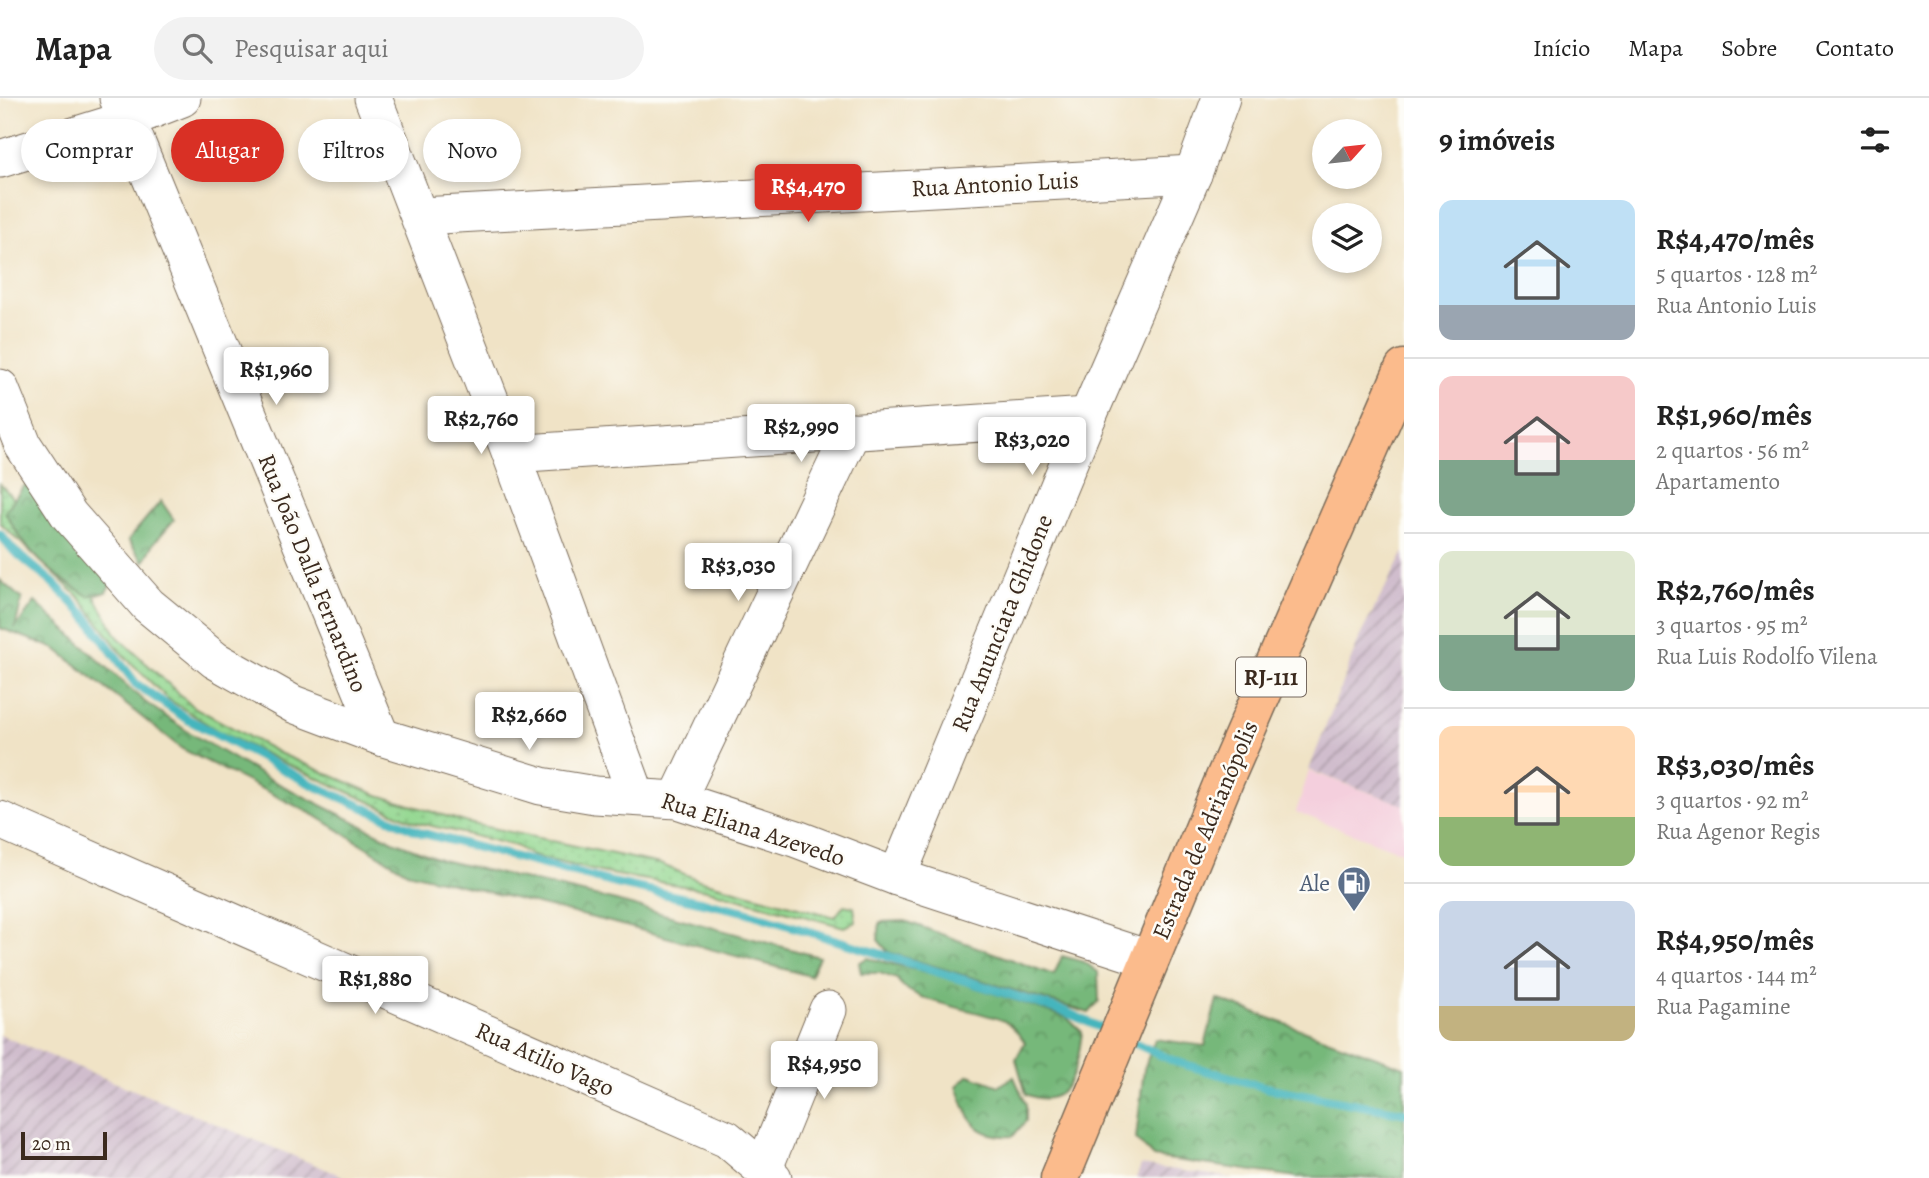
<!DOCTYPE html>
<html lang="pt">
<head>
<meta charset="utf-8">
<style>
	:root { --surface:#fff; --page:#f2f2f2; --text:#222; --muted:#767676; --line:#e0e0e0; --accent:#d93025 }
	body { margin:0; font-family:Alegreya,serif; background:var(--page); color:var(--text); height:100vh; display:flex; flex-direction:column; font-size:26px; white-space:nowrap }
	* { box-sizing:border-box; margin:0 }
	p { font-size:23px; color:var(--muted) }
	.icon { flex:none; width:38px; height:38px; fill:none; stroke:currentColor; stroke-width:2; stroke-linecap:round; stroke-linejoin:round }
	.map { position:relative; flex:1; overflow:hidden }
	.sheet { display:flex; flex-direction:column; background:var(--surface); width:525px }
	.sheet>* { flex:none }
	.banner { position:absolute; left:21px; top:21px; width:665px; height:63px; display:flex; gap:14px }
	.needle { width:46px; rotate:63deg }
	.fabs { position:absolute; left:1312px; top:21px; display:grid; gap:14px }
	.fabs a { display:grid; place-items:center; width:70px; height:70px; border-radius:50%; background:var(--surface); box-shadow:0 4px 10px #0003; font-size:35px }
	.scale { position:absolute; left:21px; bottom:18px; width:86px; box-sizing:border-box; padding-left:7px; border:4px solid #3b2a1e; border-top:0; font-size:19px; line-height:24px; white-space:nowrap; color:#3b2a1e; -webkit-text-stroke:5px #fdfcf7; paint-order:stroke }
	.price { position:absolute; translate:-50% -60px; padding:0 16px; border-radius:7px; background:#fff; color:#222; font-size:23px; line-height:46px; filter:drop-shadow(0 2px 4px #0008) }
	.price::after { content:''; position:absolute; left:50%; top:42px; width:21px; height:16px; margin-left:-10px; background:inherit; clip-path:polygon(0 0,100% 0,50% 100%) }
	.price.selected { background:var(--accent); color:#fff }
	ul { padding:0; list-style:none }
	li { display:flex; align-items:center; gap:21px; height:175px; padding:0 35px }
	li+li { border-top:2px solid var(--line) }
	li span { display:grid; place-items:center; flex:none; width:196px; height:140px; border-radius:14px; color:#555 }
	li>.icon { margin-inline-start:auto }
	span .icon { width:84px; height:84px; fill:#fffc; stroke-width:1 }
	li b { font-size:30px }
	h2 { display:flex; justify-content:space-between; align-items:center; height:84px; padding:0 35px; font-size:30px }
	.tag { padding:0 24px; border-radius:32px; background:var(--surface); box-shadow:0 4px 10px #0003; font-size:24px; line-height:63px }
	.tag.selected { background:var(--accent); color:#fff }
	header { display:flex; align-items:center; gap:42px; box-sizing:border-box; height:98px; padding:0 35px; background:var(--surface); border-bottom:2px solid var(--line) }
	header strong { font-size:33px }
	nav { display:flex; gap:38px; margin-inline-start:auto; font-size:24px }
	.search { width:490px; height:63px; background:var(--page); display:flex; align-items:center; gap:18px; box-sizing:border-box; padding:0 24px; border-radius:38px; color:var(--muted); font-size:26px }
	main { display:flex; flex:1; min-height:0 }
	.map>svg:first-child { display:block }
	.built { fill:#f4cfdd }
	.industrial { fill:url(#industrial-furrows) }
	.grass { fill:url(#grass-dots); stroke:#678057; stroke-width:2 }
	.forest { fill:url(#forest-crowns); stroke:#58714c; stroke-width:2 }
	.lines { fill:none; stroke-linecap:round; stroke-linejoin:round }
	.stream { stroke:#45b5bd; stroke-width:9 }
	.minor-casing { stroke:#7a6b59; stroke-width:39 }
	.major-casing { stroke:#7a6b59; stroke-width:41 }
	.minor { stroke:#fff; stroke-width:37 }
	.major { stroke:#fbbb8c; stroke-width:38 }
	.labels { text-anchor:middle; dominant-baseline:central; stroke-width:5; stroke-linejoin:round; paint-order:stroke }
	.shield { fill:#fdfcf7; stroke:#75695f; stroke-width:2 }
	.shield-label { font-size:23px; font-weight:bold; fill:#3b2a1e }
	.street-label { font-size:24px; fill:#3b2a1e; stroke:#fdfcf7 }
	.service-label { font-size:24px; fill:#4e5e75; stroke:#fdfcf7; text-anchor:end }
</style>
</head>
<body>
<header>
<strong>Mapa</strong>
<div class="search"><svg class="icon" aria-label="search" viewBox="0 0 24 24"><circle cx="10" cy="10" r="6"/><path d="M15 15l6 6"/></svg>Pesquisar aqui</div>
<nav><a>Início</a><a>Mapa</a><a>Sobre</a><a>Contato</a></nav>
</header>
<main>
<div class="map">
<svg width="1404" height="1080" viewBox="0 0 1404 1080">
	<defs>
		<pattern id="industrial-furrows" width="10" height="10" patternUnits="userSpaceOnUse" patternTransform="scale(1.75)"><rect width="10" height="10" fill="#d0bdcd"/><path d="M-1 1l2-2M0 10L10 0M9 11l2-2" fill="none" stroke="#aa9aa6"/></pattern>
		<pattern id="grass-dots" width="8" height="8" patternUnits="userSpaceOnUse" patternTransform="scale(1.75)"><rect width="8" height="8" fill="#93d790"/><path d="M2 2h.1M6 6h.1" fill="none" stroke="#80b97c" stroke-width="1.8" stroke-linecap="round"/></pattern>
		<pattern id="forest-crowns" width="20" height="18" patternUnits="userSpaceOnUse" patternTransform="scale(1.75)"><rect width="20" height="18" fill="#76b87a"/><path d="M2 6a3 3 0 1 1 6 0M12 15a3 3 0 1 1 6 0" fill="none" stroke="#629663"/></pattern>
	</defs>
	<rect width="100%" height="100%" fill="#fdfcf7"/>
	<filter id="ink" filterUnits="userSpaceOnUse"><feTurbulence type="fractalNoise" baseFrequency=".0143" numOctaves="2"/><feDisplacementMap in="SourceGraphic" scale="14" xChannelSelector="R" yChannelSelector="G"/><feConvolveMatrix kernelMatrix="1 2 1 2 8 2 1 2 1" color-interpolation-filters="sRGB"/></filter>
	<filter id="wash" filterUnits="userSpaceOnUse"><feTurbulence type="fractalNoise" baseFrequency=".00686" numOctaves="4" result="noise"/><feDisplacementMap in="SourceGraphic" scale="28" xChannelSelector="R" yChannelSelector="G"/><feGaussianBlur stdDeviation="1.57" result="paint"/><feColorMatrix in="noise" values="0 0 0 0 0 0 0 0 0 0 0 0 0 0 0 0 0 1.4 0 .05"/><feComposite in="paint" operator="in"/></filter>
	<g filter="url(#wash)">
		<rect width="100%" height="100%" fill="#f0e3c6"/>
		<!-- built -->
		<polygon class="built" points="1309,673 1404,707 1404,755 1296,714"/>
		<!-- industrial -->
		<g class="industrial">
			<polygon points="1404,454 1404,707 1309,672 1361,536"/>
			<polygon points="0,937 347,1080 0,1080"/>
			<polygon points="1141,1067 1233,1080 1136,1080"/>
		</g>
		<!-- grass -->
		<polygon class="grass" points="0,386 13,400 45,409 91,473 96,501 118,539 192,608 279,655 375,696 468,725 660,766 699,782 835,819 844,807 854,809 856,824 844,829 707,792 605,775 532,758 516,748 415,724 284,665 218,633 168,601 124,558 80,500 0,425"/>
		<!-- forest -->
		<g class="forest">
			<path d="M38,383L114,480L106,494L88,498C49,475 27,455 5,414L23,389Z"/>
			<polygon points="161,403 174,422 154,445 144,464 128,442"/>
			<polygon points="0,482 22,501 15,530 35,504 145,604 190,635 267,680 393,743 442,762 616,803 819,859 810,878 618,826 407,774 314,717 182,651 56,551 0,530"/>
			<polygon points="905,823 1054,877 1062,858 1084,864 1098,874 1099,903 1089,915 888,854 878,842 880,824"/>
			<path d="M867,860L934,876L1066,919L1082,934C1078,965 1071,1016 1026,996L1016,961L1025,944C1020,938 1013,928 1006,924C980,911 911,906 897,881L880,875H861L859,865Z"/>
			<polygon points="1217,901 1404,969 1404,1080 1297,1079 1153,1059 1136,1041 1144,971 1155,941 1205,948"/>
			<path d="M969,977L999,988L1014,979L1026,1006V1023L1013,1038C974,1040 969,1021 957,988Z"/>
		</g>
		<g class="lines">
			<!-- stream -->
			<g class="stream">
				<polyline points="0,436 14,453 52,484 85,517 136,586 187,621 315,688 422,735 614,785 743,813 1066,914 1110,934"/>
				<polyline points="1126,941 1176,964 1268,990 1404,1015"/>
			</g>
		</g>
	</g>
	<g filter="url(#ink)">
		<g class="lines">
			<!-- minor casing -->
			<g class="minor-casing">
				<g id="minor">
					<polyline points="118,0 381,639"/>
					<polyline points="373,0 511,356 636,697"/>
					<polyline points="0,61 126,22 182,0"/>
					<polyline points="421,118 1193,76"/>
					<polyline points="0,290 23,347 69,417 148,507 215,562 293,606 381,639 541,688 595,697 677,702 797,741 897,779 1149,861"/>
					<polyline points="511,356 1088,318"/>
					<polyline points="677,702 852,333"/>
					<polyline points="0,722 727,1041 773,1080"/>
					<polyline points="897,779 1088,318 1193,76 1221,0"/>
					<polyline points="764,1070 828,912"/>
				</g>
			</g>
			<!-- major casing -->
			<g class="major-casing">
				<polyline id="major" points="1060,1080 1225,680 1404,271"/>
			</g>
			<!-- minor -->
			<use href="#minor" class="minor"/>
			<!-- major -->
			<use href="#major" class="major"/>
		</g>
	</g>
	<!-- icons -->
	<defs>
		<g id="fuel-pin" transform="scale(1.75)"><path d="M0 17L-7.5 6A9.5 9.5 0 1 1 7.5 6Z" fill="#5c6f8a" stroke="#fdfcf7"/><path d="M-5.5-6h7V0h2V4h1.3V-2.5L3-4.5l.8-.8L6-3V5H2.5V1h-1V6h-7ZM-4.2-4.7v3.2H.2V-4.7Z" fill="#fff"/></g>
	</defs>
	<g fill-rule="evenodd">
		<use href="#fuel-pin" x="1354" y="785"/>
	</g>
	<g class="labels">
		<!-- shield labels -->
		<rect class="shield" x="1236" y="559.5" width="70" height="39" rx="5"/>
		<g class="shield-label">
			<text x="1271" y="579">RJ-111</text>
		</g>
		<!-- street labels -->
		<g class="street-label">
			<text transform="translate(995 86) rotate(-3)">Rua Antonio Luis</text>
			<text transform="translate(313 475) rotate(68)">Rua João Dalla Fernardino</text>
			<text transform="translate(1002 525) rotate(-68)">Rua Anunciata Ghidone</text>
			<text transform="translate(753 731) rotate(18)">Rua Eliana Azevedo</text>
			<text transform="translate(1205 732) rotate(-67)">Estrada de Adrianópolis</text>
			<text transform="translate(545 961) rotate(24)">Rua Atilio Vago</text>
		</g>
		<!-- service labels -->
		<g class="service-label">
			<text x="1330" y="785">Ale</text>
		</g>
	</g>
</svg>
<div class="fabs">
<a><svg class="needle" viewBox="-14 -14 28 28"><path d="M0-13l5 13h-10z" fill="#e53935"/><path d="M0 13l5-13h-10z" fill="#767676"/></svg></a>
<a><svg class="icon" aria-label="layers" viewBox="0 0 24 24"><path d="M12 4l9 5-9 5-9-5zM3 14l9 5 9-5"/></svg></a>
</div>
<div class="scale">20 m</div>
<b class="price selected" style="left:808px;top:126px">R$4,470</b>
<b class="price" style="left:276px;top:309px">R$1,960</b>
<b class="price" style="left:481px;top:358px">R$2,760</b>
<b class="price" style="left:801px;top:366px">R$2,990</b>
<b class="price" style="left:1032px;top:379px">R$3,020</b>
<b class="price" style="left:738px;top:505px">R$3,030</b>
<b class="price" style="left:529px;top:654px">R$2,660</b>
<b class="price" style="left:375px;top:918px">R$1,880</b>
<b class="price" style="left:824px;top:1003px">R$4,950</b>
<div class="banner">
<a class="tag">Comprar</a>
<a class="tag selected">Alugar</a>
<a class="tag">Filtros</a>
<a class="tag">Novo</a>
</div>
</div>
<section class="sheet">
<h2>9 imóveis<svg class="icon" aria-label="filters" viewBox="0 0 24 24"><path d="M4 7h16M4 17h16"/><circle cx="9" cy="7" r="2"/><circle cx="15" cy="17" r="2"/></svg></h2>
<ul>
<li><span style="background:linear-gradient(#bfe0f5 75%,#9aa5b1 0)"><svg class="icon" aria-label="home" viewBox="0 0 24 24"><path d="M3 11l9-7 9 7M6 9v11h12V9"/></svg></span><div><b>R$4,470/mês</b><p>5 quartos · 128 m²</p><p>Rua Antonio Luis</p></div></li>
<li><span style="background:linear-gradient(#f6c9c9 60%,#7fa58c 0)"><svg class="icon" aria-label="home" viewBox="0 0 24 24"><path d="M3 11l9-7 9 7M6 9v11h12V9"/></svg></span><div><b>R$1,960/mês</b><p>2 quartos · 56 m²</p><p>Apartamento</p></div></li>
<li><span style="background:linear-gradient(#dfe7d0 60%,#7fa58c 0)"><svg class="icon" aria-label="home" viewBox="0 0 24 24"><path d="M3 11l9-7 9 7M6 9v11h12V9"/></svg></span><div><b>R$2,760/mês</b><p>3 quartos · 95 m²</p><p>Rua Luis Rodolfo Vilena</p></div></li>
<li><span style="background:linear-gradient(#ffd9b3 65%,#8fb573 0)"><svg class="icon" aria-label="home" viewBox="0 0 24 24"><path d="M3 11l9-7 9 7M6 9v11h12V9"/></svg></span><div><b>R$3,030/mês</b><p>3 quartos · 92 m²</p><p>Rua Agenor Regis</p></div></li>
<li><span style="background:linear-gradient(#c9d6e8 75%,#c2b280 0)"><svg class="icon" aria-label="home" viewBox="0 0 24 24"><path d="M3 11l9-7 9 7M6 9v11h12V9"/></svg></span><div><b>R$4,950/mês</b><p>4 quartos · 144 m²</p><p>Rua Pagamine</p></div></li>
</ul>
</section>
</main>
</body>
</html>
